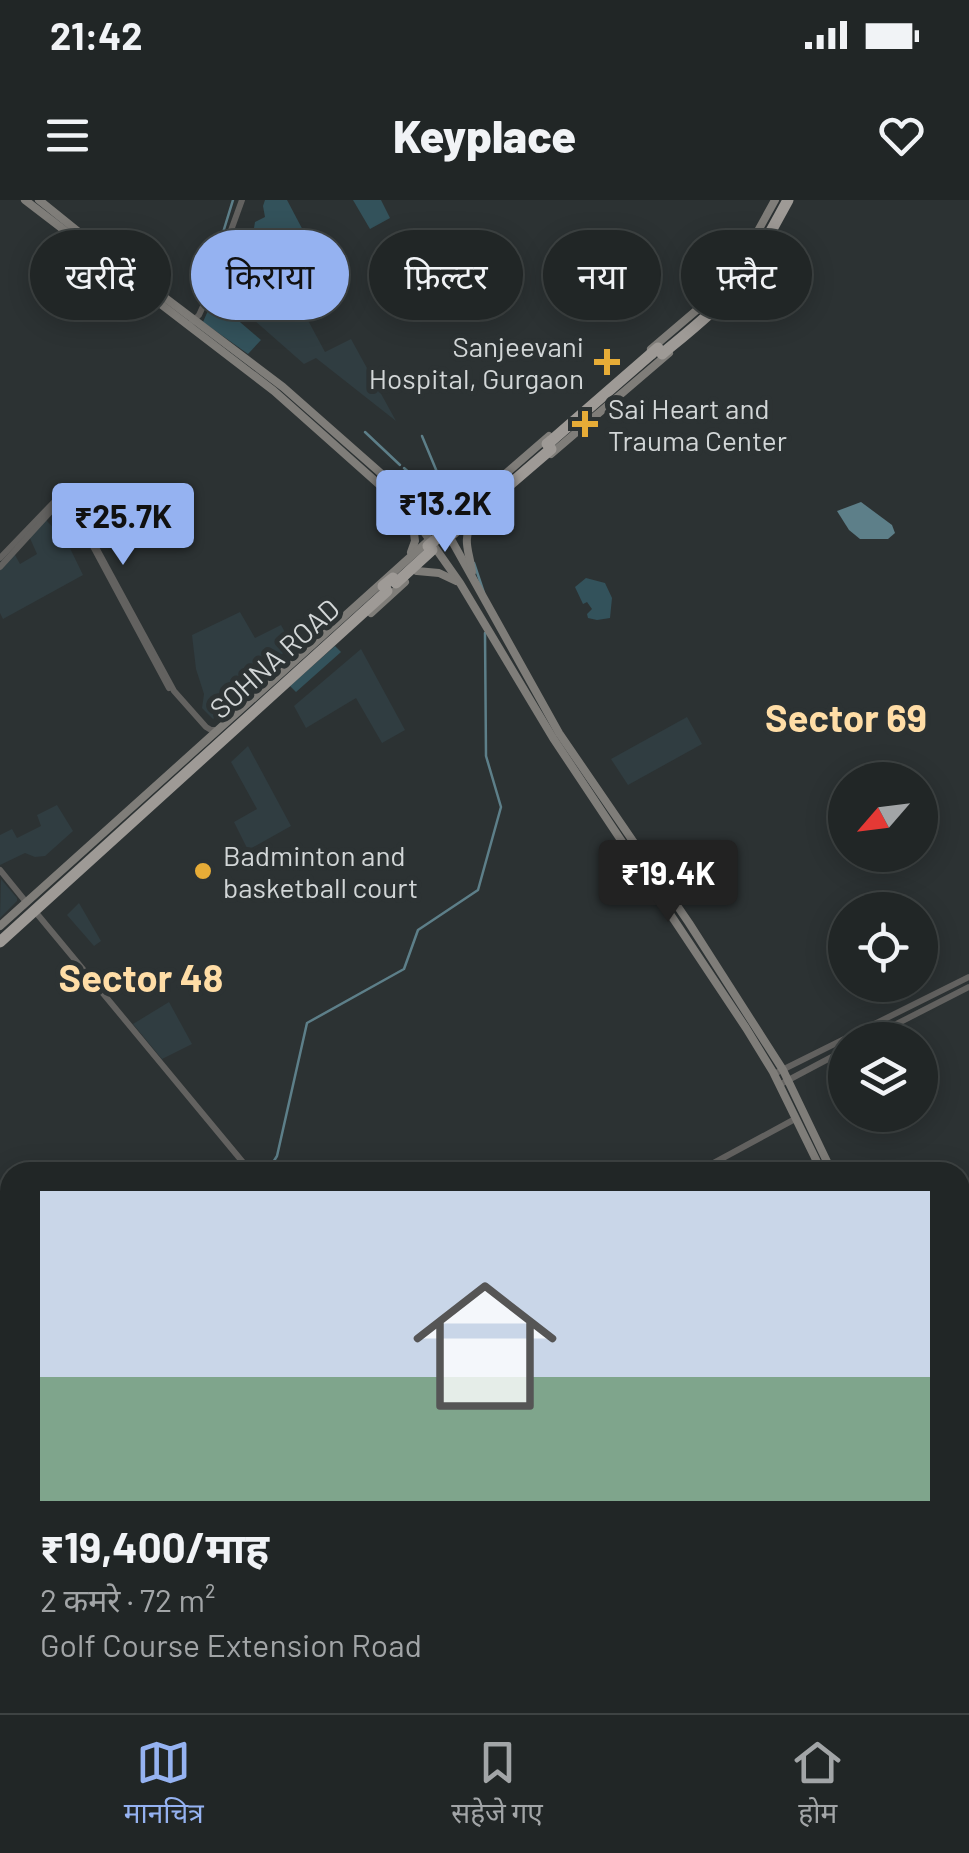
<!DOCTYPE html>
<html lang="hi">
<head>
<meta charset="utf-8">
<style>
	:root { --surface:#212626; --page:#292e2e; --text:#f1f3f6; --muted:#a2a5a7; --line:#3e4343; --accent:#95b2f1 }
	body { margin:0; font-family:Barlow,"Noto Sans Devanagari",sans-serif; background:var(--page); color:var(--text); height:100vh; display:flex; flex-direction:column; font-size:38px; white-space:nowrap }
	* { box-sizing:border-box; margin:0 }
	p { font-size:32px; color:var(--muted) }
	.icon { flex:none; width:55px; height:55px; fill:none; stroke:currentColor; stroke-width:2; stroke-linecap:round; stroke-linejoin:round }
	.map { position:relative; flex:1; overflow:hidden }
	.sheet { position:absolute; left:0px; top:962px; width:970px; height:552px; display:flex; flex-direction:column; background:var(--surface); border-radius:30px 30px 0 0; box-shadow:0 5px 25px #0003,0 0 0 2px var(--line) }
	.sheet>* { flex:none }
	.banner { position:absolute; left:30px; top:30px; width:910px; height:90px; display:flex; gap:20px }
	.needle { width:65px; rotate:242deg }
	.controls { position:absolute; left:828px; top:562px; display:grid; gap:20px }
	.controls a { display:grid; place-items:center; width:110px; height:110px; border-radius:50%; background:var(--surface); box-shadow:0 5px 25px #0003,0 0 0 2px var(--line); font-size:50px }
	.price { position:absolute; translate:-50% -85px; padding:0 22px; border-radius:10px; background:var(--accent); color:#111; font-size:32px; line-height:65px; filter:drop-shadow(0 2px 5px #0008) }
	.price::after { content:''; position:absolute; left:50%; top:60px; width:30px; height:22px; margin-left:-15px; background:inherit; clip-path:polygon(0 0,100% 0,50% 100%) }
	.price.active { background:#222; color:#fff }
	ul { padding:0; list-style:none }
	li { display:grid; align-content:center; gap:20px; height:530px; padding:0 40px }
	li span { display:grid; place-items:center; height:310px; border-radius:0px; color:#555 }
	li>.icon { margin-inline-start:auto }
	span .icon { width:180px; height:180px; fill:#fffc; stroke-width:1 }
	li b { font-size:42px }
	.chip { padding:0 35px; border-radius:45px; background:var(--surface); box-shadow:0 5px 25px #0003,0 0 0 2px var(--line); font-size:35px; line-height:90px }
	.chip.active { background:var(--accent); color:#111 }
	.status { display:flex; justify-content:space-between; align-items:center; height:70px; padding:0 50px; background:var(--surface); direction:ltr }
	.status svg { height:28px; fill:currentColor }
	header { display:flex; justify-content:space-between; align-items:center; height:130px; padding:0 40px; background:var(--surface); font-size:45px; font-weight:800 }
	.menu { display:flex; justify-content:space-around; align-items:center; height:140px; border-top:2px solid var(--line); background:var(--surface); font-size:28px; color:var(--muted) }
	.menu a { display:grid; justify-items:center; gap:5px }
	.menu .active { color:var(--accent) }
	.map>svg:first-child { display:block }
	.built { fill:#303d41 }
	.green { fill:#33525b }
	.water { fill:#5d7f89 }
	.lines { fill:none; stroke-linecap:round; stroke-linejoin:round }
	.stream { stroke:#5d7f89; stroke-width:2.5 }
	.tertiary { stroke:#636260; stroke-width:6 }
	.secondary { stroke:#7f7d79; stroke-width:8 }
	.trunk { stroke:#9e9a96; stroke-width:11 }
	.trunk-bridge { stroke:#9e9a96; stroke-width:11 }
	.poi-dot { fill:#e7ac37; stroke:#2c3233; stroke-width:4 }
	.labels { text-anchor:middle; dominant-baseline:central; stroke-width:10; stroke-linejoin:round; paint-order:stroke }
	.poi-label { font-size:28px; fill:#d2d6d7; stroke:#2c3233; text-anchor:start }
	.street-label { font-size:28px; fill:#d2d6d7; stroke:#2c3233 }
	.district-label { font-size:38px; font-weight:bold; fill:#ffdda6; stroke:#2c3233 }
</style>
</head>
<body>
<div class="status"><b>21:42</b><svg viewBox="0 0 49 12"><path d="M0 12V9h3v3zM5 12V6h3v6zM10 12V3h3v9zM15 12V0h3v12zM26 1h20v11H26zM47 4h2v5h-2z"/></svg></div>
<header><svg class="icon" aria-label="menu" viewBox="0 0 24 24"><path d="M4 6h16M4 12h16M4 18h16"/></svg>Keyplace<svg class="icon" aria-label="heart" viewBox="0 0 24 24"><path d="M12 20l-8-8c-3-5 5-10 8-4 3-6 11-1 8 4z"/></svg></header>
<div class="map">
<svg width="969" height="1513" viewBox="0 0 969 1513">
	<rect width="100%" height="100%" fill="#2c3233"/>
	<!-- built -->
	<g class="built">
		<polygon points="296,98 325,152 351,139 396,221 316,158 304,164 254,120"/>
		<polygon points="45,319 67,342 83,375 3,419 0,413 0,369 14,353 20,364 37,354 29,336"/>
		<polygon points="240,412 255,438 281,425 292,445 213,519 202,508 204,494 196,469 192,435"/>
		<polygon points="361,449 405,530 382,543 356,498 306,528 294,506"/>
		<polygon points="687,517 702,544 628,585 611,559"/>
		<polygon points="248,546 291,626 248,650 234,622 257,609 231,562"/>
		<polygon points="57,605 73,631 45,656 35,657 25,653 0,665 0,635 12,629 17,638 41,626 37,615"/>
		<polygon points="1,679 17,698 17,701 0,718"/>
		<polygon points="79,703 101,741 94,746 67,715"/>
		<polygon points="169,802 192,844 162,859 133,824"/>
		<polygon points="960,1021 966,1030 969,1029 969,1118 960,1123 960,1053 967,1049 960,1034"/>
	</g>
	<!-- green -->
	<g class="green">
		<polygon points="265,0 287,0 306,36 273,55 245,77 242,68 250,61 245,45 252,44 258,39 254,28 255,22 265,17 263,6"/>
		<polygon points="353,0 381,0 390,18 370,29"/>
		<polygon points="213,99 261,140 248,154 203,122"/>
		<polygon points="586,378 605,383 612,398 610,418 597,420 588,418 587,414 592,409 587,402 583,404 575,387"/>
		<polygon points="335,446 341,452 296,492 290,486"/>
	</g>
	<!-- water -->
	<polygon class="water" points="861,302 892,325 895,333 888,339 860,339 849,330 837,311"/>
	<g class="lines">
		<!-- stream -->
		<g class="stream">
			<polyline points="202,101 233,0"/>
			<polyline points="365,232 400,265"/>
			<polyline points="422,236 452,308"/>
			<polyline points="404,268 435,296"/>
			<polyline points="474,363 484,393"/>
			<polyline points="267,972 277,956 307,823 404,769 418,730 478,690 501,607 486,556 485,433"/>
			<polyline points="0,1152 10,1144"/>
		</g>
		<!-- tertiary -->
		<g class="tertiary">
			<polyline points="191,123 199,115 205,102 242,0"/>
			<polyline points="0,358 54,302 59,301 80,318 174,491 206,527 211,530 216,530"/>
			<polyline points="0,367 53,309 59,307 81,324 169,488"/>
			<polyline points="0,670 26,702"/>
			<polyline points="38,715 251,972"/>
			<polyline points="865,840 969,787"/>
			<polyline points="774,874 969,777"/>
			<polyline points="779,885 845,850"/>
			<polyline points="697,972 795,919"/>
			<polyline points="960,1488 969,1487"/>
			<polyline points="960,1498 969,1497"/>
			<polyline points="281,1513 283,1505"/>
			<polyline points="818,1513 863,1505"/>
			<polyline points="876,1513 922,1505"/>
		</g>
		<!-- secondary -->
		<g class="secondary">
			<polyline points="25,0 274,191 410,312 460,383 553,538 746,828 773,872 822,972"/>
			<polyline points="39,0 90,41 283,187 443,328 452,341 559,533 689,723 783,870 832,972"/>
			<polyline points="738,67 775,0"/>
			<polyline points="651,149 705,103"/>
			<polyline points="551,254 669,153"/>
			<polyline points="420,308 444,313 460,311"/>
			<polyline points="442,329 549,236"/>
			<polyline points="411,352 415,341 412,317"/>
			<polyline points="417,371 439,373 456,381"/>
			<path d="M472,372C469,349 462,343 472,321"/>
			<polyline points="371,413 405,382"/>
			<polyline points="0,726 428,341"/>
			<polyline points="960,1226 969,1243"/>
			<polyline points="960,1245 969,1262"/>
		</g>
		<!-- trunk -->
		<g class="trunk">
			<polyline points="760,51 788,0"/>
			<polyline points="703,109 730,82 744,64"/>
			<path d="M662,154C698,124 734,97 757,56"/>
			<polyline points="551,241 651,154"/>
			<polyline points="452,334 551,249"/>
			<polyline points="396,383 432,350"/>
			<polyline points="0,742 387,391"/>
		</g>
		<!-- trunk-bridge -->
		<g class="trunk-bridge">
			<polyline points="751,52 754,47"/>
			<polyline points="651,154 658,148"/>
			<polyline points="547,244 551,241"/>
			<polyline points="428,346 448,329"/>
			<polyline points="383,386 393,378"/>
		</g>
	</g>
	<!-- markers -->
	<g class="poi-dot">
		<path d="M602 147h10v10h10v10h-10v10h-10v-10h-10v-10h10z"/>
		<path d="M580 209h10v10h10v10h-10v10h-10v-10h-10v-10h10z"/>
		<circle cx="203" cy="671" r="10"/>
	</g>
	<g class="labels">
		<!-- poi labels -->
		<g class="poi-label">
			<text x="584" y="146" text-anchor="end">Sanjeevani<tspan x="584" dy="32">Hospital, Gurgaon</tspan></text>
			<text x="608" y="208">Sai Heart and<tspan x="608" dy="32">Trauma Center</tspan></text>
			<text x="223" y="655">Badminton and<tspan x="223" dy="32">basketball court</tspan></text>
		</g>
		<!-- street labels -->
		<g class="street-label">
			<text transform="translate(274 458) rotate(-42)">SOHNA ROAD</text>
		</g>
		<!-- district labels -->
		<g class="district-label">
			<text x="846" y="517">Sector 69</text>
			<text x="141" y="777">Sector 48</text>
		</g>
	</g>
</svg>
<div class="controls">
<a><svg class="needle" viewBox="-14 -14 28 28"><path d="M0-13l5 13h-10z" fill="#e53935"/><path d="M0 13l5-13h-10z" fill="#a2a5a7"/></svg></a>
<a><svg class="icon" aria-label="locate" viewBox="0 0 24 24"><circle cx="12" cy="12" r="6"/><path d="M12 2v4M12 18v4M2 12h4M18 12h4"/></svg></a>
<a><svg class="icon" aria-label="layers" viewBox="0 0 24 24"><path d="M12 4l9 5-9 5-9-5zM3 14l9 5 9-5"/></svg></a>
</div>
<b class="price" style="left:445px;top:355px">₹13.2K</b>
<b class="price" style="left:123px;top:368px">₹25.7K</b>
<b class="price active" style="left:668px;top:725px">₹19.4K</b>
<div class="banner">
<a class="chip">खरीदें</a>
<a class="chip active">किराया</a>
<a class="chip">फ़िल्टर</a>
<a class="chip">नया</a>
<a class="chip">फ़्लैट</a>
</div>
<section class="sheet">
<ul>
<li><span style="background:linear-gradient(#c9d6e8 60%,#7fa58c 0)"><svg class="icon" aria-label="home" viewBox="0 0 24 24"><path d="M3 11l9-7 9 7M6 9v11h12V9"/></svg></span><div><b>₹19,400/माह</b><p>2 कमरे · 72 m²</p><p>Golf Course Extension Road</p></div></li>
</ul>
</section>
</div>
<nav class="menu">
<a class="active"><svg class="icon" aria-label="map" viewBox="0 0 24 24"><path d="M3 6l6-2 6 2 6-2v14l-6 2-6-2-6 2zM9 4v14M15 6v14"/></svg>मानचित्र</a>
<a><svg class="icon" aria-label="saved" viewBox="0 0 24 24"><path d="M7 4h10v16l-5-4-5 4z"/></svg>सहेजे गए</a>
<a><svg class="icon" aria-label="home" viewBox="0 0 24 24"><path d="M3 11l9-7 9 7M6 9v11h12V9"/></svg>होम</a>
</nav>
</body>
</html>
